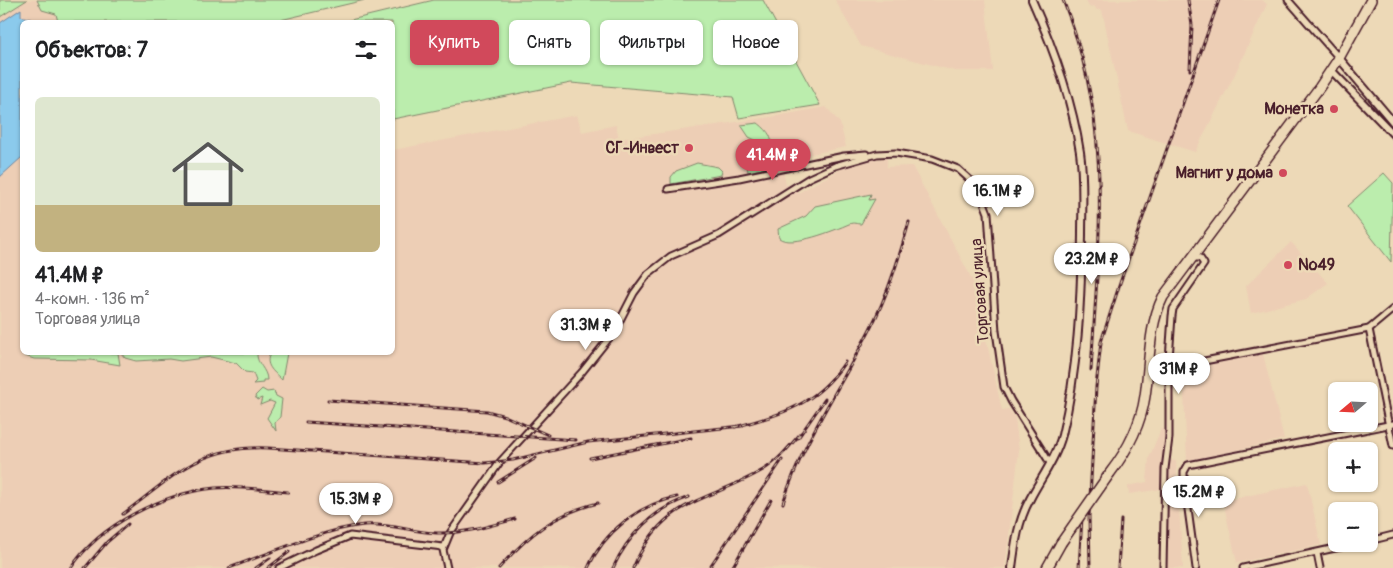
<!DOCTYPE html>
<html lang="ru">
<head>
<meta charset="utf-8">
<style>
	:root { --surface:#fff; --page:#f6f6f6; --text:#202124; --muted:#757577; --line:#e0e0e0; --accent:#d1495b }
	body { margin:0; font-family:Pangolin,sans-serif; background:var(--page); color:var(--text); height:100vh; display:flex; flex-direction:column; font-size:19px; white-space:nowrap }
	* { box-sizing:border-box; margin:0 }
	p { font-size:16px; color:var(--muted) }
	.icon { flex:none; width:28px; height:28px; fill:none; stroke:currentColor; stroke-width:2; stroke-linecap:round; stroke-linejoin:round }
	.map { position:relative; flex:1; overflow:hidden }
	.sheet { position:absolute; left:20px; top:20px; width:375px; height:335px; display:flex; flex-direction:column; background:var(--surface); border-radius:8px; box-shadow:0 1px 4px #0004 }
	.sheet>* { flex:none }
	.guide { position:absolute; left:410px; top:20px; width:475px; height:45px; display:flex; gap:10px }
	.needle { width:32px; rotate:251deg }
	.controls { position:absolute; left:1328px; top:382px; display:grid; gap:10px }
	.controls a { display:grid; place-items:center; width:50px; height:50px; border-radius:8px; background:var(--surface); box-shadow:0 1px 4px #0004; font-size:25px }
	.price { position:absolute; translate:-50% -42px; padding:0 11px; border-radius:18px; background:#fff; color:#222; font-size:16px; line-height:32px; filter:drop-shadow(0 1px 2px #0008) }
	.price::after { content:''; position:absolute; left:50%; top:30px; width:15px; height:11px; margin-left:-8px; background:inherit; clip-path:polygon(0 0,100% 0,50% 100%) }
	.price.selected { background:var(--accent); color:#fff }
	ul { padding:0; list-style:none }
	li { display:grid; align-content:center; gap:10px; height:265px; padding:0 15px }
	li+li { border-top:1px solid var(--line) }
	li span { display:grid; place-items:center; height:155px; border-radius:8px; color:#555 }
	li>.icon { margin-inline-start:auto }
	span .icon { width:90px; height:90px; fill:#fffc; stroke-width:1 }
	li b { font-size:21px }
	h2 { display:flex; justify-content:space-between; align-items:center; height:60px; padding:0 15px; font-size:21px }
	.chip { padding:0 18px; border-radius:8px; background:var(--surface); box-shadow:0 1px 4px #0004; font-size:18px; line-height:45px }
	.chip.selected { background:var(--accent); color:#fff }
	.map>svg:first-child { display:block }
	.built { fill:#edceb5 }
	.green { fill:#bbedad; stroke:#82866c }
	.water { fill:#8bcaec; stroke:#71869f }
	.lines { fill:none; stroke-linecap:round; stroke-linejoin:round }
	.minor-casing { stroke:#4a1f2b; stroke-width:9 }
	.tertiary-casing { stroke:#4a1f2b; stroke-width:10 }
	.primary-casing { stroke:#4a1f2b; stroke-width:12 }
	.minor { stroke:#edd9b7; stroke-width:5 }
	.tertiary { stroke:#edd9b7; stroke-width:6 }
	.primary { stroke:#edd9b7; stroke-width:9 }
	.rail-casing { stroke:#4a1f2b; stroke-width:3 }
	.rail { stroke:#edd9b7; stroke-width:1; stroke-dasharray:4; stroke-linecap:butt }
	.primary-bridge-casing { stroke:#4a1f2b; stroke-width:12; stroke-linecap:butt }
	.primary-bridge { stroke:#edd9b7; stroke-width:9 }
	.poi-dot { fill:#d1495b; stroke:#edd9b7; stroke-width:2 }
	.labels { text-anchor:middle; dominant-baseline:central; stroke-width:5; stroke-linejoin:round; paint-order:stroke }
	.poi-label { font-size:16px; font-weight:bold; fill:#4a1f2b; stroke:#edd9b7; text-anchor:end }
	.street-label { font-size:16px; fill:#4a1f2b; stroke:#edd9b7 }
</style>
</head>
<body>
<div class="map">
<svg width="1393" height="568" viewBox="0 0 1393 568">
	<rect width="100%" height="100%" fill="#edd9b7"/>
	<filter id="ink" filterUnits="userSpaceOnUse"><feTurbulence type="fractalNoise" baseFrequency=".02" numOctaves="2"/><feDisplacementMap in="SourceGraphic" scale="10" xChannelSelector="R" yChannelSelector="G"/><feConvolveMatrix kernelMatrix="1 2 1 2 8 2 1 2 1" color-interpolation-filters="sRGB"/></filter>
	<g filter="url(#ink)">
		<!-- built -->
		<g class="built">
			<polygon points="0,0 59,0 88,22 22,22 22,352 392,352 393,150 577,115 582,132 616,125 619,139 771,117 826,107 840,123 846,147 781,160 786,185 793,184 798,193 854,162 887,158 887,167 912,166 973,281 1002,410 1009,409 1015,418 1019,450 1005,568 0,568"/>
			<polygon points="835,0 985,0 993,71 955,71 861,46"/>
			<polygon points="1086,0 1262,0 1267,4 1235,74 1195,152 1128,131 1102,10 1097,10 1094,6 1089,7"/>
			<polygon points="1291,242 1328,283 1306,299 1251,313 1246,286"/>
			<polygon points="1263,354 1284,439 1187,462 1183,370"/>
			<polygon points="1161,429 1167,429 1162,489 1129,494 1128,486 1147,482 1149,458"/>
			<polygon points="1169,460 1176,461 1183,568 1166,568"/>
			<polygon points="1307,483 1321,545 1237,563 1223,501"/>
		</g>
		<!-- green -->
		<g class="green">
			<polygon points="0,0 27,0 0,17"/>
			<polygon points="37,0 365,0 272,22 58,22 56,14 42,10"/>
			<polygon points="434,0 763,0 820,105 739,118 733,97 571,83 393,119 392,22 342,22"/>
			<path d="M758,123C766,129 775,138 770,149L777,157L776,162L778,165L748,172L747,164L759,148H753L755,140L749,137L741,125Z"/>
			<polygon points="697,163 718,167 722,171 721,175 671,184 671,177 676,171"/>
			<polygon points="1384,173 1393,183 1391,262 1347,206"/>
			<path d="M871,194L869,200L875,199L861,224C856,224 854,222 849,224C835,230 792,248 779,238L778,229L806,216L815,206Z"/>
			<path d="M275,352L287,353L282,380C275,373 265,366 269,356Z"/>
			<polygon points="25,353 118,353 120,365 91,360 34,359 25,356"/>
			<path d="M121,353H257C256,364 267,369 267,380H263V383L253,384L256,381L253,373L245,372L236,363L211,357L181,361L169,359L136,361L125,358Z"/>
			<polygon points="262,389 267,392 274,391 276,396 282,399 280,417 275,423 276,431 267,418 275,403 270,401 260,405 262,398 257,400 255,396"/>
		</g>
		<!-- water -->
		<polygon class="water" points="21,9 21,16 40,22 22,22 22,157 0,177 0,23"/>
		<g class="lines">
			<!-- minor casing -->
			<g class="minor-casing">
				<g id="minor">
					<polyline points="1288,0 1339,58"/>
					<polyline points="668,189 739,178 844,156 866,154"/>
					<polyline points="1369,329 1393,446"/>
					<polyline points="1169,359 1194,363 1369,329 1393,309"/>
					<polyline points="1369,541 1393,535"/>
					<polyline points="1317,553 1320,568"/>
					<polyline points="279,568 316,550 350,536 443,547"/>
					<polyline points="447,568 443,550 450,533 500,462 582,372 614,332 634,293 648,274 671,256 719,235 809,178 835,166 877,154 896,153 932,159 958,169 978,187 988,213 996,331 1004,387 1011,401 1050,463"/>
					<polyline points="1163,568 1165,469 1169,438 1169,359 1172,316 1173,309 1204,264 1200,258 1192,258"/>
					<polyline points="1196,568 1184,480 1184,472 1188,465 1393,424"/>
					<polyline points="1243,568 1354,544"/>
				</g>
			</g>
			<!-- tertiary casing -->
			<g class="tertiary-casing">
				<g id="tertiary">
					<polyline points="1339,58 1393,122"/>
					<polyline points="1331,70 1393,134"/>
					<path d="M1012,568C1015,544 1018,521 1030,499C1041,478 1056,458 1062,435C1078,370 1081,301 1082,235C1082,208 1084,179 1080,152C1072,100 1053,47 1032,0"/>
				</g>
			</g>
			<!-- primary casing -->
			<g class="primary-casing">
				<g id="primary">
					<path d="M1110,473C1127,451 1141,424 1145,396C1150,363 1148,327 1163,297L1319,88L1339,58L1371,0"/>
					<polyline points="1047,568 1061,543"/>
				</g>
			</g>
			<!-- minor -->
			<use href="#minor" class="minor"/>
			<!-- tertiary -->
			<use href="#tertiary" class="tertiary"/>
			<!-- primary -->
			<use href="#primary" class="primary"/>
			<!-- rail casing -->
			<g class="rail-casing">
				<g id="rail">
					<path d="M1063,0C1114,126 1099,238 1091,370"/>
					<polyline points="1188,0 1192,25 1190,70"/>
					<polyline points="328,400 487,411 505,416 548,435"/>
					<polyline points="306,422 576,440"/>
					<path d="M735,427C783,414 816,405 845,362"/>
					<polyline points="798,438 825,399"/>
					<polyline points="590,458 691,438"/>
					<polyline points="498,482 536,458"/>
					<path d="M783,503C804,437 845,381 875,319C890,288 900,255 909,222"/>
					<path d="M123,514C173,477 199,445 268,448L485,463L513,460L588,442L742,426"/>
					<path d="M71,568C100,524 164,493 215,488C239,486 264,490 288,492"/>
					<polyline points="85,568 107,542 128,524"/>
					<path d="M229,568C268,554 324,529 364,525C389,523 412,532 437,533C465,534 489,526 515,519"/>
					<polyline points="256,568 270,558"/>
					<polyline points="268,568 289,552"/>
					<path d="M499,568C529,534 554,514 598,503"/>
					<path d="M588,568C604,532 638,505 677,497"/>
					<path d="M613,568C628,535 654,509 689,497"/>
					<path d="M633,568C663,498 706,503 763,470C778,461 790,446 801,433"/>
					<polyline points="709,568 782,460"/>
					<polyline points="732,568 771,500"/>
					<polyline points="1079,568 1082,517"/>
					<polyline points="1090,568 1089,516 1096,387 1101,342 1120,283 1219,0"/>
					<polyline points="1118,568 1121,520"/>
				</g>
			</g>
			<!-- rail -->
			<use href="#rail" class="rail"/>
			<!-- primary-bridge casing -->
			<g class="primary-bridge-casing">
				<polyline id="primary-bridge" points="1061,543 1110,473"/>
			</g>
			<!-- primary-bridge -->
			<use href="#primary-bridge" class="primary-bridge"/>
		</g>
	</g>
	<!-- markers -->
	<g class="poi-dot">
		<circle cx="1334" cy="109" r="5"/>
		<circle cx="689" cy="148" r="5"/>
		<circle cx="1283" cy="173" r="5"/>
		<circle cx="1288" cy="265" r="5"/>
	</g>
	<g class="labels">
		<!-- poi labels -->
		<g class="poi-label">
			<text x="1324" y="109">Монетка</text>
			<text x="679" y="148">СГ-Инвест</text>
			<text x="1273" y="173">Магнит у дома</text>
			<text x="1298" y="265" text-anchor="start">№49</text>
		</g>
		<!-- street labels -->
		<g class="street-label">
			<text transform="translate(980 291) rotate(-94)">Торговая улица</text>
		</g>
	</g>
</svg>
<div class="controls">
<a><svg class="needle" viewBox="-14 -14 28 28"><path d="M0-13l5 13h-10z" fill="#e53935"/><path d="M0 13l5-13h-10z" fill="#757577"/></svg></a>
<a>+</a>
<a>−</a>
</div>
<b class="price selected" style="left:773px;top:181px">41.4M ₽</b>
<b class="price" style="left:998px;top:217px">16.1M ₽</b>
<b class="price" style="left:1092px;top:285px">23.2M ₽</b>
<b class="price" style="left:586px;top:351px">31.3M ₽</b>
<b class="price" style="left:1179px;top:395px">31M ₽</b>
<b class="price" style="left:1199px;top:518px">15.2M ₽</b>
<b class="price" style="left:356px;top:525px">15.3M ₽</b>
<div class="guide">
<a class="chip selected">Купить</a>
<a class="chip">Снять</a>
<a class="chip">Фильтры</a>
<a class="chip">Новое</a>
</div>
<section class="sheet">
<h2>Объектов: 7<svg class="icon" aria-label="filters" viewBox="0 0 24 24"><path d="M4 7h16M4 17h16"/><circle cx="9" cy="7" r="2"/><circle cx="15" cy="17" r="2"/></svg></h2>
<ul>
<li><span style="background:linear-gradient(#dfe7d0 70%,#c2b280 0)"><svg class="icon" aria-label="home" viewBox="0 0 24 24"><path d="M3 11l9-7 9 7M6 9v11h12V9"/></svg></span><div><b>41.4M ₽</b><p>4-комн. · 136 m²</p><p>Торговая улица</p></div></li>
</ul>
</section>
</div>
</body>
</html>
